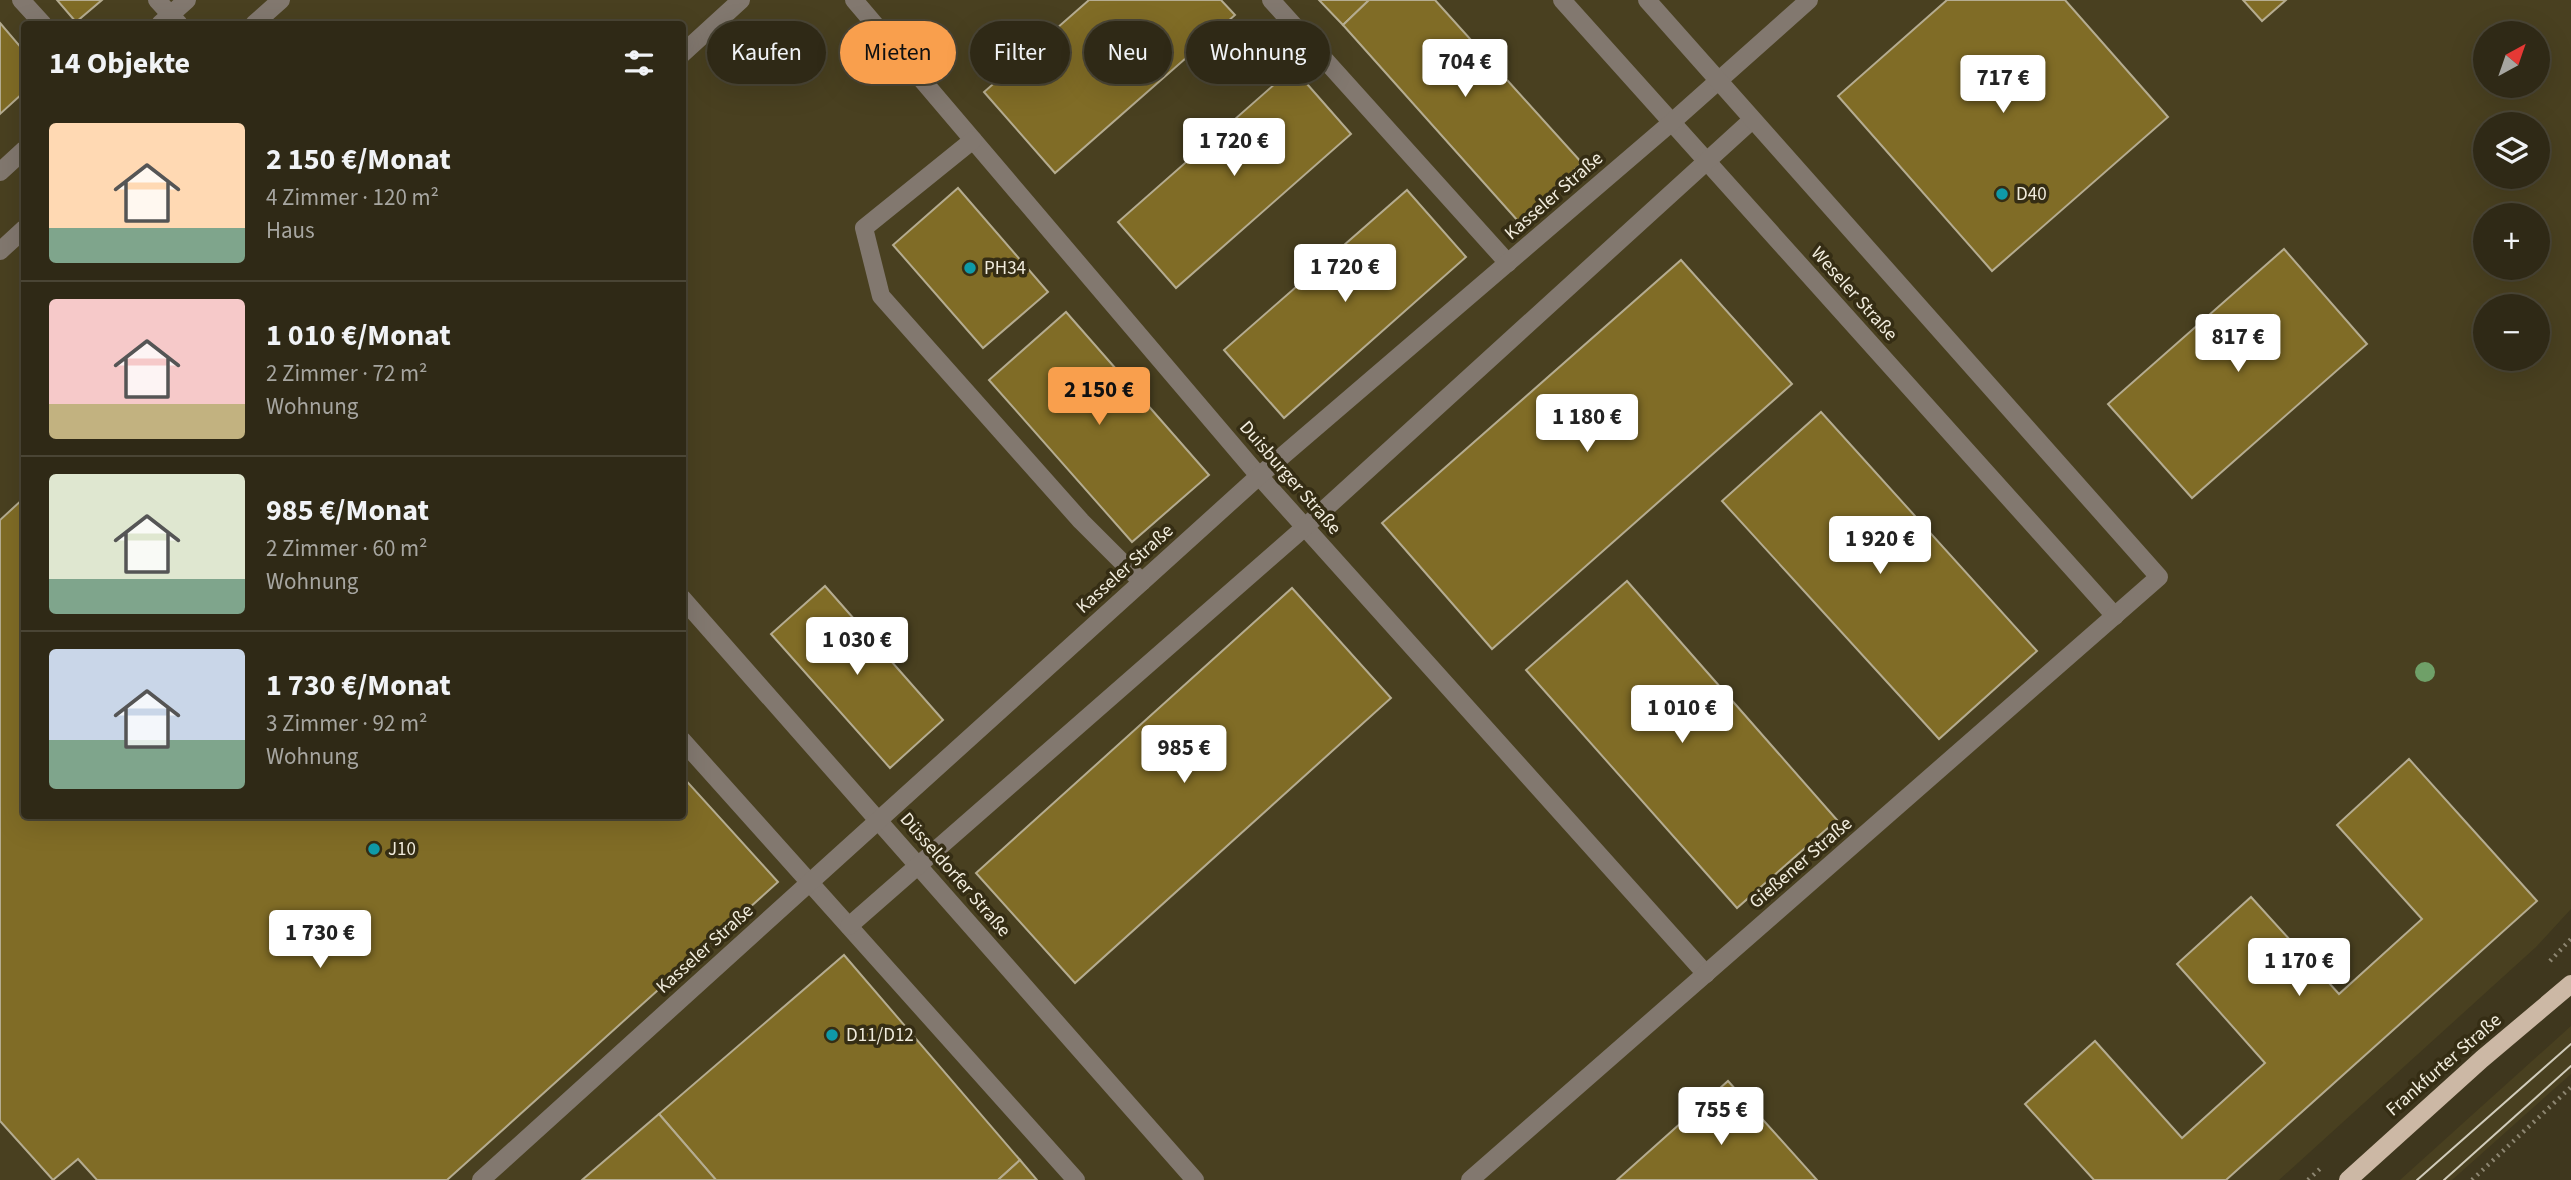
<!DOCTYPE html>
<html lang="de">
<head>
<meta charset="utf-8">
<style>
	:root { --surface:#2f2916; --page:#37311f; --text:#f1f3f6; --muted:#a7a6a1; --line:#4a4535; --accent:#f99f4d }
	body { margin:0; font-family:"Source Sans 3",sans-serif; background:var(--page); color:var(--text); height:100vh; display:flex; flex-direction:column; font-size:26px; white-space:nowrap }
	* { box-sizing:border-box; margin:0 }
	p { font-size:23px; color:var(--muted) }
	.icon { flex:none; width:38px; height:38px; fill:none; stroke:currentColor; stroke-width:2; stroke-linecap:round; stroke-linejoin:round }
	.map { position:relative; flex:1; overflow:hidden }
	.panel { position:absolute; left:21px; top:21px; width:665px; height:798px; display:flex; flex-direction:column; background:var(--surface); border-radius:7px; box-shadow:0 7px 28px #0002,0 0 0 2px var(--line) }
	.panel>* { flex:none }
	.banner { position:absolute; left:707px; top:21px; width:665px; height:63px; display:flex; gap:14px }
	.needle { width:46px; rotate:40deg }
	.buttons { position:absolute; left:2473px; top:21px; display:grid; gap:14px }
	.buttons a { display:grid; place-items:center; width:77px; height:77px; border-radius:50%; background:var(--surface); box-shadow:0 7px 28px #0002,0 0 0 2px var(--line); font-size:35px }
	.price { position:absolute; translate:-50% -60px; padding:0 16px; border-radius:7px; background:#fff; color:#222; font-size:23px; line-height:46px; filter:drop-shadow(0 2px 4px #0008) }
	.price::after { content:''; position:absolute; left:50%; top:42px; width:21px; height:16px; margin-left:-10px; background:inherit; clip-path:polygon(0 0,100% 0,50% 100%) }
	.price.on { background:var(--accent); color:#111 }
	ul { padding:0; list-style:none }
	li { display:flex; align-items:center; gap:21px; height:175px; padding:0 28px }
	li+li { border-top:2px solid var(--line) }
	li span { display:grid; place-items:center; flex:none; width:196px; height:140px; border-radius:7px; color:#555 }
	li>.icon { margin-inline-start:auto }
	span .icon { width:84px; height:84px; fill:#fffc; stroke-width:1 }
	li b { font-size:30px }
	h2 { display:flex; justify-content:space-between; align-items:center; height:84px; padding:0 28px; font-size:30px }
	.chip { padding:0 24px; border-radius:32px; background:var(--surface); box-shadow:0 7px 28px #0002,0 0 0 2px var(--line); font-size:24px; line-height:63px }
	.chip.on { background:var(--accent); color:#111 }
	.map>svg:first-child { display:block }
	.built { fill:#494020; fill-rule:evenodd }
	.building { fill:#806c26; stroke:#b5ac90; stroke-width:2 }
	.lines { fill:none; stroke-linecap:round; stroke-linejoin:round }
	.path { stroke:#8d8671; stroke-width:4.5; stroke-dasharray:2 5; stroke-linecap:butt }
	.minor { stroke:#82786f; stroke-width:18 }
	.major { stroke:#ccb8a5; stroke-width:18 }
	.tram { stroke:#d1ccbb; stroke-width:2 }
	.tree { fill:#6fa068 }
	.culture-dot { fill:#0f9aa8; stroke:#352d14; stroke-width:2.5 }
	.labels { text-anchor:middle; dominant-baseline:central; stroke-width:7; stroke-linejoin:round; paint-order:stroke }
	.poi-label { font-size:19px; fill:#f1ecdd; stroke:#352d14; text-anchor:start }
	.street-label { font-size:19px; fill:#f1ecdd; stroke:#352d14 }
</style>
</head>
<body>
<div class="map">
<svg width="2571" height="1180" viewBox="0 0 2571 1180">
	<rect width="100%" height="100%" fill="#3f371e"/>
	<!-- built -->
	<g class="built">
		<path d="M0,0H2571V909L2536,947L2279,1180H0ZM24,24H682V816H24ZM2485,33H2538V86H2485ZM2485,124H2538V177H2485ZM2485,215H2538V268H2485ZM2485,306H2538V359H2485Z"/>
		<polygon points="2571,1026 2571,1074 2452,1180 2400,1180"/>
	</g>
	<!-- building -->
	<g class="building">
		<polygon points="57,0 102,0 76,22"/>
		<polygon points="1089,0 1221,0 1235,15 1055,173 984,92"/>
		<polygon points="1319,0 1369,0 1343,25"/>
		<polygon points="1369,0 1435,0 1582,163 1518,221 1343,25"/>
		<polygon points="1947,0 2065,0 2168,117 1992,271 1838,96"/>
		<polygon points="2243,0 2286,0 2262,21"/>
		<polygon points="0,23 24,51 24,92 0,114"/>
		<polygon points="1293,68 1351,134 1176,288 1118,222"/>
		<polygon points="958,188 1048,292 983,348 893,245"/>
		<polygon points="1407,190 1466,257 1284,418 1224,350"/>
		<polygon points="2284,249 2367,344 2192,498 2108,404"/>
		<polygon points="1681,260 1792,384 1492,649 1382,523"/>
		<polygon points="1066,312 1209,475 1132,542 989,380"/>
		<polygon points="1821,412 2037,651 1939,739 1722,501"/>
		<polygon points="24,498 24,816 682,816 682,776 778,882 447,1180 97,1180 78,1159 53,1180 0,1121 0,520"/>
		<polygon points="1627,581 1837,820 1737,908 1526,670"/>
		<polygon points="825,586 943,720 890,768 771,634"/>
		<polygon points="1292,588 1391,698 1075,983 976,873"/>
		<polygon points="2409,759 2537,901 2226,1180 2094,1180 2025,1104 2095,1041 2182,1138 2265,1063 2177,964 2251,897 2339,994 2422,919 2337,825"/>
		<polygon points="844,955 1020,1160 998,1180 716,1180 659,1114"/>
		<polygon points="1728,1081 1817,1180 1617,1180"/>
		<polygon points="659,1114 716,1180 582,1180"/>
		<polygon points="1020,1160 1037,1180 998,1180"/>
	</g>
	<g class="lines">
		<!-- path -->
		<g class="path">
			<polyline points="2550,961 2571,939"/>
			<polyline points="2308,1180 2323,1166"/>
			<polyline points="2472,1180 2571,1087"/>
		</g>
		<!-- minor -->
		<g class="minor">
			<polyline points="21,0 43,24"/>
			<polyline points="157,0 179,24"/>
			<polyline points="854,0 1259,476 1706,974"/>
			<polyline points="1271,0 1508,263"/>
			<polyline points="1562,0 2115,616"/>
			<polyline points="160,24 187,0"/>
			<polyline points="254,24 281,0"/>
			<polyline points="682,54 741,0"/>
			<polyline points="973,140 864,228 881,296 1081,521 1142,582"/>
			<polyline points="0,172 24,150"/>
			<polyline points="0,251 24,229"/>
			<polyline points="682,598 1195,1180"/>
			<polyline points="682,740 1076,1180"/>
			<polyline points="849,926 1305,527 1752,120"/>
			<polyline points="481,1180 1259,476 1672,122 1809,0"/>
			<polyline points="1470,1180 2159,577 1647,0"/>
		</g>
		<!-- major -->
		<polyline class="major" points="2348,1180 2482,1059 2571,984"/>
		<!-- tram -->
		<g class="tram">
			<polyline points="2417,1180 2571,1044"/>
			<polyline points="2444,1180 2571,1066"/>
		</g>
	</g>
	<!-- trees -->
	<circle class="tree" cx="2425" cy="672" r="10"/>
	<!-- markers -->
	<g class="culture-dot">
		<circle cx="2002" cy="194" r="7"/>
		<circle cx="970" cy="268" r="7"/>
		<circle cx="374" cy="849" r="7"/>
		<circle cx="832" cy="1035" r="7"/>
	</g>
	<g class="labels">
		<!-- poi labels -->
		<g class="poi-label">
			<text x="2016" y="194">D40</text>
			<text x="984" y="268">PH34</text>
			<text x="388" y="849">J10</text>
			<text x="846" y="1035">D11/D12</text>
		</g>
		<!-- street labels -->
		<g class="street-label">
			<text transform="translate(1554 196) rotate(-41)">Kasseler Straße</text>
			<text transform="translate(1854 294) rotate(48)">Weseler Straße</text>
			<text transform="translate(1290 478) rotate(49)">Duisburger Straße</text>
			<text transform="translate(1125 569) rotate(-42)">Kasseler Straße</text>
			<text transform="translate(1801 863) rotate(-41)">Gießener Straße</text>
			<text transform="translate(955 875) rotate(49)">Düsseldorfer Straße</text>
			<text transform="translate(705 949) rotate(-42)">Kasseler Straße</text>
			<text transform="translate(2444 1065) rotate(-41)">Frankfurter Straße</text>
		</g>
	</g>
</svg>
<div class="buttons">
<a><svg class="needle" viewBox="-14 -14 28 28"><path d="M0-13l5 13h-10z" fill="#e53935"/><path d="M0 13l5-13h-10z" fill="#a7a6a1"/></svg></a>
<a><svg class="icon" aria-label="layers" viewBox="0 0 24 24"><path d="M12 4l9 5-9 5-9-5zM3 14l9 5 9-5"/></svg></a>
<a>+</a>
<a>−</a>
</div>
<b class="price" style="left:1465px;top:99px">704 €</b>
<b class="price" style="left:2003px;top:115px">717 €</b>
<b class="price" style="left:1234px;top:178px">1 720 €</b>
<b class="price" style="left:1345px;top:304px">1 720 €</b>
<b class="price" style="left:2238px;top:374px">817 €</b>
<b class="price on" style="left:1099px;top:427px">2 150 €</b>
<b class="price" style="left:1587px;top:454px">1 180 €</b>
<b class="price" style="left:1880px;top:576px">1 920 €</b>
<b class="price" style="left:857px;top:677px">1 030 €</b>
<b class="price" style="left:1682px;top:745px">1 010 €</b>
<b class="price" style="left:1184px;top:785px">985 €</b>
<b class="price" style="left:320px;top:970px">1 730 €</b>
<b class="price" style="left:2299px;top:998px">1 170 €</b>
<b class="price" style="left:1721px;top:1147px">755 €</b>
<div class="banner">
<a class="chip">Kaufen</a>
<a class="chip on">Mieten</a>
<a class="chip">Filter</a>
<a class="chip">Neu</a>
<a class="chip">Wohnung</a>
</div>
<section class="panel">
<h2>14 Objekte<svg class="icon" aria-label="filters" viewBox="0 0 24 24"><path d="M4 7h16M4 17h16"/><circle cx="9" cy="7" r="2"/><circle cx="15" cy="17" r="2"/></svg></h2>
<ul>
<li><span style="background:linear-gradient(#ffd9b3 75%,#7fa58c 0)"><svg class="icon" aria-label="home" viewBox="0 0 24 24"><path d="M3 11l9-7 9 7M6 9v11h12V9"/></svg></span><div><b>2 150 €/Monat</b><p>4 Zimmer · 120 m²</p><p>Haus</p></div></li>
<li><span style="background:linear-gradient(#f6c9c9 75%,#c2b280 0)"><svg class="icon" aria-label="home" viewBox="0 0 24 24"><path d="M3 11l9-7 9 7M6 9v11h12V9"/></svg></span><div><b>1 010 €/Monat</b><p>2 Zimmer · 72 m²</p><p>Wohnung</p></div></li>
<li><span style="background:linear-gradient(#dfe7d0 75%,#7fa58c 0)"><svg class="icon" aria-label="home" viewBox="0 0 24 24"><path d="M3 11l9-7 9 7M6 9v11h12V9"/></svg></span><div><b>985 €/Monat</b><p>2 Zimmer · 60 m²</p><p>Wohnung</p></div></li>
<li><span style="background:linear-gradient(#c9d6e8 65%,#7fa58c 0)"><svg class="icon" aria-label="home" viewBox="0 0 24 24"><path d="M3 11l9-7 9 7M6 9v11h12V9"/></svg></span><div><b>1 730 €/Monat</b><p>3 Zimmer · 92 m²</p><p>Wohnung</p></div></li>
</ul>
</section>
</div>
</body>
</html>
